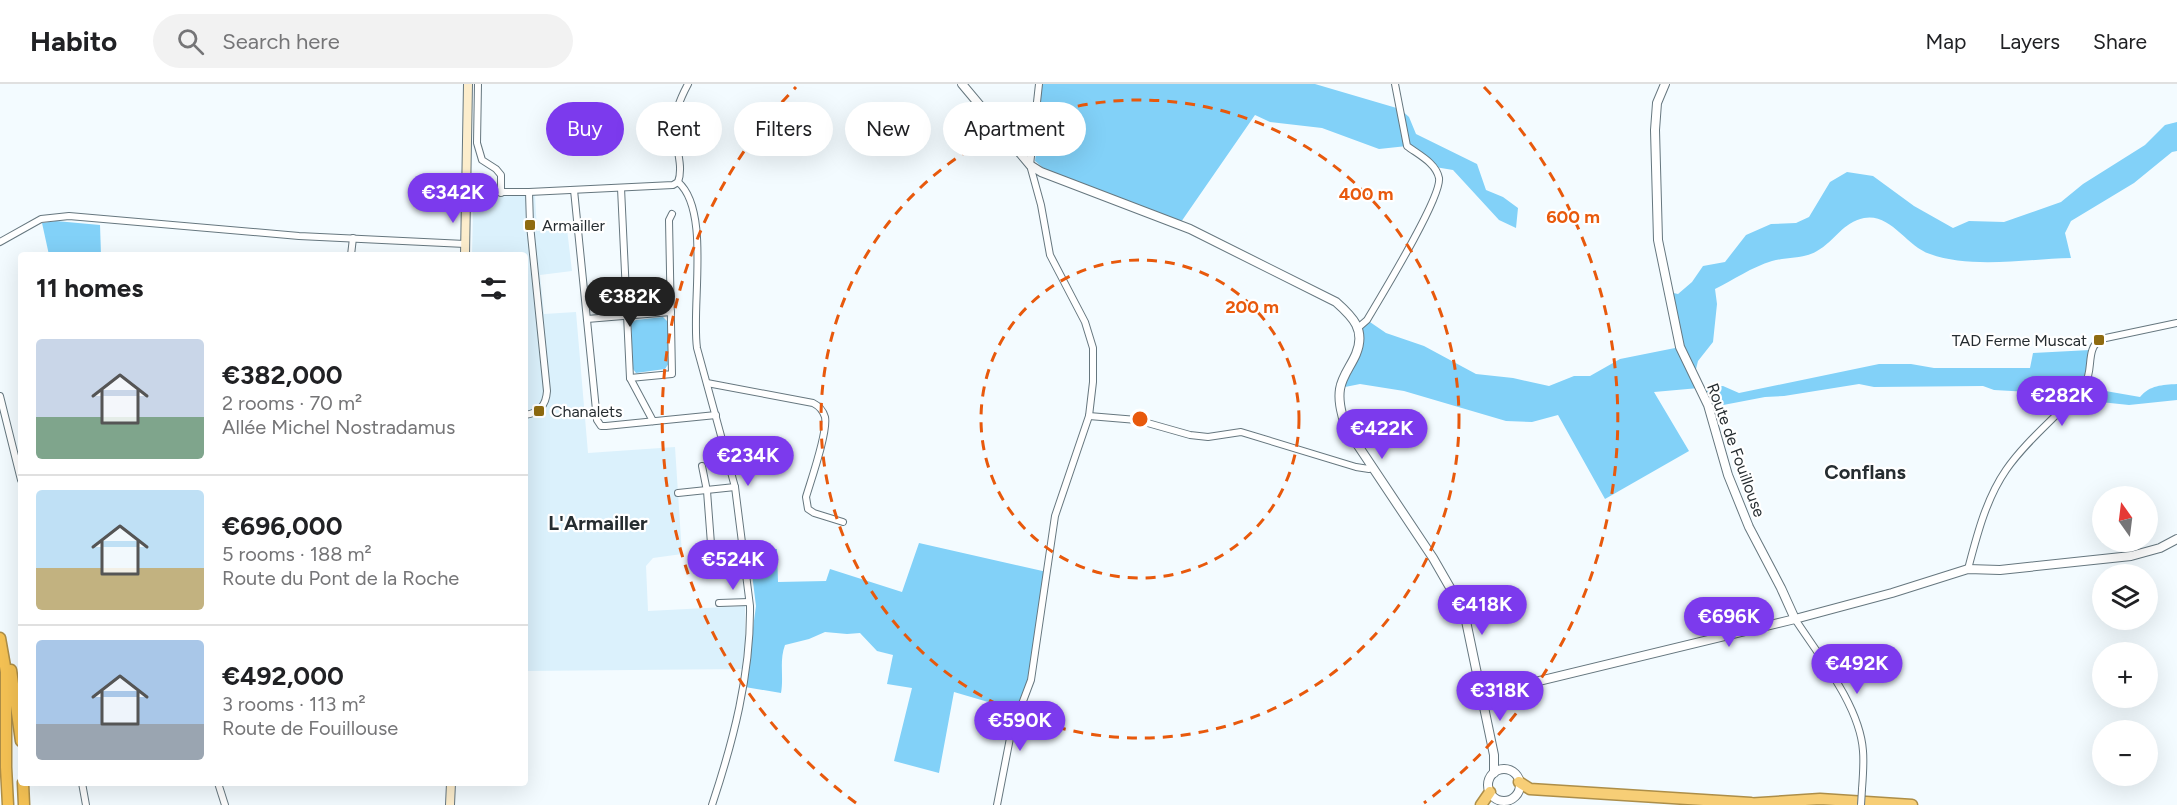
<!DOCTYPE html>
<html lang="en">
<head>
<meta charset="utf-8">
<style>
	:root { --surface:#fff; --page:#f2f2f2; --text:#202124; --muted:#757577; --line:#e0e0e0; --accent:#7c3aed }
	body { margin:0; font-family:Figtree,sans-serif; background:var(--page); color:var(--text); height:100vh; display:flex; flex-direction:column; font-size:22px; white-space:nowrap }
	* { box-sizing:border-box; margin:0 }
	p { font-size:20px; color:var(--muted) }
	.icon { flex:none; width:33px; height:33px; fill:none; stroke:currentColor; stroke-width:2; stroke-linecap:round; stroke-linejoin:round }
	.map { position:relative; flex:1; overflow:hidden }
	.details { position:absolute; left:18px; top:168px; width:510px; height:534px; display:flex; flex-direction:column; background:var(--surface); border-radius:6px; box-shadow:0 6px 24px #0002 }
	.details>* { flex:none }
	.top-card { position:absolute; left:546px; top:18px; width:570px; height:54px; display:flex; gap:12px }
	.needle { width:39px; rotate:346deg }
	.buttons { position:absolute; left:2092px; top:402px; display:grid; gap:12px }
	.buttons a { display:grid; place-items:center; width:66px; height:66px; border-radius:50%; background:var(--surface); box-shadow:0 6px 24px #0002; font-size:30px }
	.price { position:absolute; translate:-50% -51px; padding:0 14px; border-radius:21px; background:var(--accent); color:#fff; font-size:20px; line-height:39px; filter:drop-shadow(0 2px 3px #0008) }
	.price::after { content:''; position:absolute; left:50%; top:36px; width:18px; height:14px; margin-left:-9px; background:inherit; clip-path:polygon(0 0,100% 0,50% 100%) }
	.price.selected { background:#222; color:#fff }
	ul { padding:0; list-style:none }
	li { display:flex; align-items:center; gap:18px; height:150px; padding:0 18px }
	li+li { border-top:2px solid var(--line) }
	li span { display:grid; place-items:center; flex:none; width:168px; height:120px; border-radius:6px; color:#555 }
	li>.icon { margin-inline-start:auto }
	span .icon { width:72px; height:72px; fill:#fffc; stroke-width:1 }
	li b { font-size:26px }
	h2 { display:flex; justify-content:space-between; align-items:center; height:72px; padding:0 18px; font-size:26px }
	.tag { padding:0 21px; border-radius:27px; background:var(--surface); box-shadow:0 6px 24px #0002; font-size:21px; line-height:54px }
	.tag.selected { background:var(--accent); color:#fff }
	header { display:flex; align-items:center; gap:36px; box-sizing:border-box; height:84px; padding:0 30px; background:var(--surface); border-bottom:2px solid var(--line) }
	header strong { font-size:28px }
	nav { display:flex; gap:33px; margin-inline-start:auto; font-size:21px }
	.search { width:420px; height:54px; background:var(--page); display:flex; align-items:center; gap:15px; box-sizing:border-box; padding:0 21px; border-radius:33px; color:var(--muted); font-size:22px }
	.map>svg:first-child { display:block }
	.built { fill:#dbf1fc }
	.green { fill:#82d1f8 }
	.lines { fill:none; stroke-linecap:round; stroke-linejoin:round }
	.minor-casing { stroke:#66777f; stroke-width:8 }
	.tertiary-casing { stroke:#66777f; stroke-width:10 }
	.secondary-casing { stroke:#66777f; stroke-width:10 }
	.trunk-casing { stroke:#ad8e48; stroke-width:13 }
	.motorway-casing { stroke:#ad8e48; stroke-width:13 }
	.minor { stroke:#fff; stroke-width:6 }
	.tertiary { stroke:#fff; stroke-width:8 }
	.secondary { stroke:#fcedcc; stroke-width:8 }
	.trunk { stroke:#f7ce76; stroke-width:10 }
	.motorway { stroke:#f5c254; stroke-width:10 }
	.minor-bridge-casing { stroke:#66777f; stroke-width:8; stroke-linecap:butt }
	.minor-bridge { stroke:#fff; stroke-width:6 }
	.ring { fill:none; stroke:#e8590c; stroke-width:3; stroke-dasharray:10 8 }
	.poi-dot { fill:#8f6b10; stroke:#fff; stroke-width:2 }
	.labels { text-anchor:middle; dominant-baseline:central; stroke-width:4.5; stroke-linejoin:round; paint-order:stroke }
	.poi-label { font-size:16px; fill:#262d31; stroke:#fff; text-anchor:start }
	.street-label { font-size:16px; fill:#262d31; stroke:#fff }
	.quarter-label { font-size:20px; font-weight:bold; fill:#262d31; stroke:#fff }
	.centre { fill:#e8590c; stroke:#fff; stroke-width:3 }
	.ring-label { font-size:18px; text-anchor:middle; font-weight:bold; fill:#e8590c; stroke:#fff; stroke-width:4.5; stroke-linejoin:round; paint-order:stroke }
</style>
</head>
<body>
<header>
<strong>Habito</strong>
<div class="search"><svg class="icon" aria-label="search" viewBox="0 0 24 24"><circle cx="10" cy="10" r="6"/><path d="M15 15l6 6"/></svg>Search here</div>
<nav><a>Map</a><a>Layers</a><a>Share</a></nav>
</header>
<div class="map">
<svg width="2177" height="721" viewBox="0 0 2177 721">
	<rect width="100%" height="100%" fill="#f3fbff"/>
	<!-- built -->
	<polygon class="built" points="535,111 537,147 567,145 572,187 540,191 544,230 576,228 588,369 675,363 682,470 653,474 646,482 648,527 745,522 745,559 742,585 525,587 525,171 472,171 473,125 478,118 487,113"/>
	<!-- green -->
	<g class="green">
		<polygon points="1041,0 1315,0 1400,25 1409,33 1416,50 1477,80 1486,106 1503,113 1518,124 1516,144 1499,136 1453,86 1435,83 1407,62 1379,65 1322,44 1270,38 1255,31 1181,138 1047,87 1035,77 1041,29"/>
		<path d="M2177,38V67L2172,68L2134,99L2071,137L2065,149L2071,174C2027,175 1971,185 1930,170C1906,162 1891,129 1864,134C1843,138 1835,157 1817,167C1804,175 1786,173 1772,177C1752,183 1733,196 1715,205L1717,220L1713,258L1698,277L1694,293L1700,304L1723,302L1739,309L1879,280H1911L1934,284H2030L2033,269L2090,266L2085,300L2094,305L2140,313C2150,301 2162,301 2177,300V316L2129,321L2072,315L2062,310L1994,306L1983,302L1874,303L1859,300L1784,312L1765,313L1718,322L1710,330L1699,304L1654,308L1689,367L1605,415L1558,331L1532,338L1506,337L1404,307L1360,300L1340,304L1356,270L1359,243L1367,236L1386,249L1424,262L1476,290L1513,294L1549,302L1574,292H1590L1620,275L1680,263L1669,208L1678,210L1692,198L1703,182L1725,178L1746,151L1771,140L1796,139L1809,133L1830,98L1847,88L1873,92L1914,122L1953,144L1969,137L2004,138L2061,118L2083,100L2145,61L2165,41Z"/>
		<polygon points="56,137 100,141 101,171 49,171 42,139"/>
		<polygon points="663,233 668,238 669,279 665,285 636,289 633,285 631,239 636,236"/>
		<path d="M919,459L1047,488L1031,596L1019,627L954,608L939,689L894,677L912,604L887,600L893,571L877,567L860,549L847,550L825,548L809,555L785,561C779,577 784,592 781,609L745,603L756,522L749,466L777,465L778,498L826,497L830,485L902,508Z"/>
	</g>
	<g class="lines">
		<!-- minor casing -->
		<g class="minor-casing">
			<g id="minor">
				<polyline points="478,0 477,59 482,76 496,85 501,91 501,109"/>
				<path d="M678,98C711,126 691,222 697,264L735,403L750,522C751,590 733,658 712,721"/>
				<polyline points="621,104 630,294 653,337"/>
				<polyline points="574,106 597,336 601,342 606,342 716,331"/>
				<path d="M466,108H529L673,101L678,98C684,82 675,62 675,46C674,29 680,15 688,0"/>
				<polyline points="0,158 41,135 69,132 299,152 465,160"/>
				<polyline points="351,171 353,154"/>
				<polyline points="587,235 671,228"/>
				<path d="M1359,243L1367,236C1380,214 1442,113 1439,94C1436,79 1419,71 1407,62L1395,0"/>
				<polyline points="630,294 672,290 669,136 672,130"/>
				<path d="M707,299L813,319C819,322 823,326 825,333C828,348 811,396 806,413L808,425L814,429L843,438"/>
				<polyline points="0,312 21,396"/>
				<path d="M525,331C539,329 546,322 547,307L530,141L529,108"/>
				<polyline points="1089,332 1137,336 1190,351 1208,353 1241,348 1356,383 1369,385 1370,381"/>
				<polyline points="702,382 707,407 712,473"/>
				<polyline points="678,409 735,403"/>
				<path d="M1968,485C1977,451 1986,415 2006,386C2028,354 2061,330 2085,300C2094,285 2085,265 2101,255L2177,239"/>
				<polyline points="719,519 749,518"/>
				<path d="M1795,535C1819,572 1860,622 1863,667C1864,679 1863,692 1862,705"/>
				<polyline points="82,699 86,721"/>
				<polyline points="218,699 225,721"/>
				<polyline points="997,721 1011,649 1031,596 1055,432 1089,332 1093,298 1093,264 1085,238 1050,171 1041,121 1030,81 1039,0"/>
			</g>
		</g>
		<!-- tertiary casing -->
		<g class="tertiary-casing">
			<g id="tertiary">
				<path d="M962,0L1030,81L1041,88L1190,145L1336,218C1353,233 1366,246 1356,270C1351,282 1342,292 1340,305C1338,318 1342,330 1345,342L1433,474L1456,514L1466,537L1494,671V689"/>
				<polyline points="1665,0 1657,19 1655,46 1658,156 1680,263 1708,321 1728,391 1749,443 1781,504 1795,535"/>
				<polyline points="1481,611 1795,535 1892,509 1968,485 2000,486 2131,472 2160,464 2177,455"/>
				<circle cx="1504" cy="701" r="16"/>
			</g>
		</g>
		<!-- secondary casing -->
		<g class="secondary-casing">
			<g id="secondary">
				<polyline points="465,171 468,0"/>
				<polyline points="450,721 451,699"/>
			</g>
		</g>
		<!-- trunk casing -->
		<g class="trunk-casing">
			<g id="trunk">
				<polyline points="1519,698 1530,705 1751,719"/>
				<polyline points="1745,720 1820,715 1912,721"/>
				<polyline points="1481,721 1490,708"/>
			</g>
		</g>
		<!-- motorway casing -->
		<g class="motorway-casing">
			<g id="motorway">
				<polyline points="0,554 6,588 6,683 8,721"/>
				<polyline points="11,586 21,657"/>
				<polyline points="23,699 24,721"/>
			</g>
		</g>
		<!-- minor -->
		<use href="#minor" class="minor"/>
		<!-- tertiary -->
		<use href="#tertiary" class="tertiary"/>
		<!-- secondary -->
		<use href="#secondary" class="secondary"/>
		<!-- trunk -->
		<use href="#trunk" class="trunk"/>
		<!-- motorway -->
		<use href="#motorway" class="motorway"/>
		<!-- minor-bridge casing -->
		<g class="minor-bridge-casing">
			<polyline id="minor-bridge" points="1861,721 1862,705"/>
		</g>
		<!-- minor-bridge -->
		<use href="#minor-bridge" class="minor-bridge"/>
	</g>
	<!-- distance rings -->
	<g class="ring">
		<circle cx="1140" cy="335" r="159"/>
		<circle cx="1140" cy="335" r="319"/>
		<path d="M856 719A478 478 0 0 1 796 3M1484 3A478 478 0 0 1 1424 719"/>
	</g>
	<!-- markers -->
	<g class="poi-dot">
		<rect x="524" y="135" width="12" height="12" rx="3"/>
		<rect x="2093" y="250" width="12" height="12" rx="3"/>
		<rect x="533" y="321" width="12" height="12" rx="3"/>
	</g>
	<g class="labels">
		<!-- poi labels -->
		<g class="poi-label">
			<text x="542" y="141">Armailler</text>
			<text x="2087" y="256" text-anchor="end">TAD Ferme Muscat</text>
			<text x="551" y="327">Chanalets</text>
		</g>
		<!-- street labels -->
		<g class="street-label">
			<text transform="translate(1736 366) rotate(70)">Route de Fouillouse</text>
		</g>
		<!-- quarter labels -->
		<g class="quarter-label">
			<text x="1865" y="388">Conflans</text>
			<text x="598" y="439">L'Armailler</text>
		</g>
	</g>
	<circle cx="1140" cy="335" r="9" class="centre"/>
	<g class="ring-label">
		<text x="1366" y="116">400 m</text>
		<text x="1573" y="139">600 m</text>
		<text x="1252" y="229">200 m</text>
	</g>
</svg>
<div class="buttons">
<a><svg class="needle" viewBox="-14 -14 28 28"><path d="M0-13l5 13h-10z" fill="#e53935"/><path d="M0 13l5-13h-10z" fill="#757577"/></svg></a>
<a><svg class="icon" aria-label="layers" viewBox="0 0 24 24"><path d="M12 4l9 5-9 5-9-5zM3 14l9 5 9-5"/></svg></a>
<a>+</a>
<a>−</a>
</div>
<b class="price" style="left:453px;top:140px">€342K</b>
<b class="price selected" style="left:630px;top:244px">€382K</b>
<b class="price" style="left:2062px;top:343px">€282K</b>
<b class="price" style="left:1382px;top:376px">€422K</b>
<b class="price" style="left:748px;top:403px">€234K</b>
<b class="price" style="left:733px;top:507px">€524K</b>
<b class="price" style="left:1482px;top:552px">€418K</b>
<b class="price" style="left:1729px;top:564px">€696K</b>
<b class="price" style="left:1857px;top:611px">€492K</b>
<b class="price" style="left:1500px;top:638px">€318K</b>
<b class="price" style="left:1020px;top:668px">€590K</b>
<div class="top-card">
<a class="tag selected">Buy</a>
<a class="tag">Rent</a>
<a class="tag">Filters</a>
<a class="tag">New</a>
<a class="tag">Apartment</a>
</div>
<section class="details">
<h2>11 homes<svg class="icon" aria-label="filters" viewBox="0 0 24 24"><path d="M4 7h16M4 17h16"/><circle cx="9" cy="7" r="2"/><circle cx="15" cy="17" r="2"/></svg></h2>
<ul>
<li><span style="background:linear-gradient(#c9d6e8 65%,#7fa58c 0)"><svg class="icon" aria-label="home" viewBox="0 0 24 24"><path d="M3 11l9-7 9 7M6 9v11h12V9"/></svg></span><div><b>€382,000</b><p>2 rooms · 70 m²</p><p>Allée Michel Nostradamus</p></div></li>
<li><span style="background:linear-gradient(#bfe0f5 65%,#c2b280 0)"><svg class="icon" aria-label="home" viewBox="0 0 24 24"><path d="M3 11l9-7 9 7M6 9v11h12V9"/></svg></span><div><b>€696,000</b><p>5 rooms · 188 m²</p><p>Route du Pont de la Roche</p></div></li>
<li><span style="background:linear-gradient(#a9c7e8 70%,#9aa5b1 0)"><svg class="icon" aria-label="home" viewBox="0 0 24 24"><path d="M3 11l9-7 9 7M6 9v11h12V9"/></svg></span><div><b>€492,000</b><p>3 rooms · 113 m²</p><p>Route de Fouillouse</p></div></li>
</ul>
</section>
</div>
</body>
</html>
